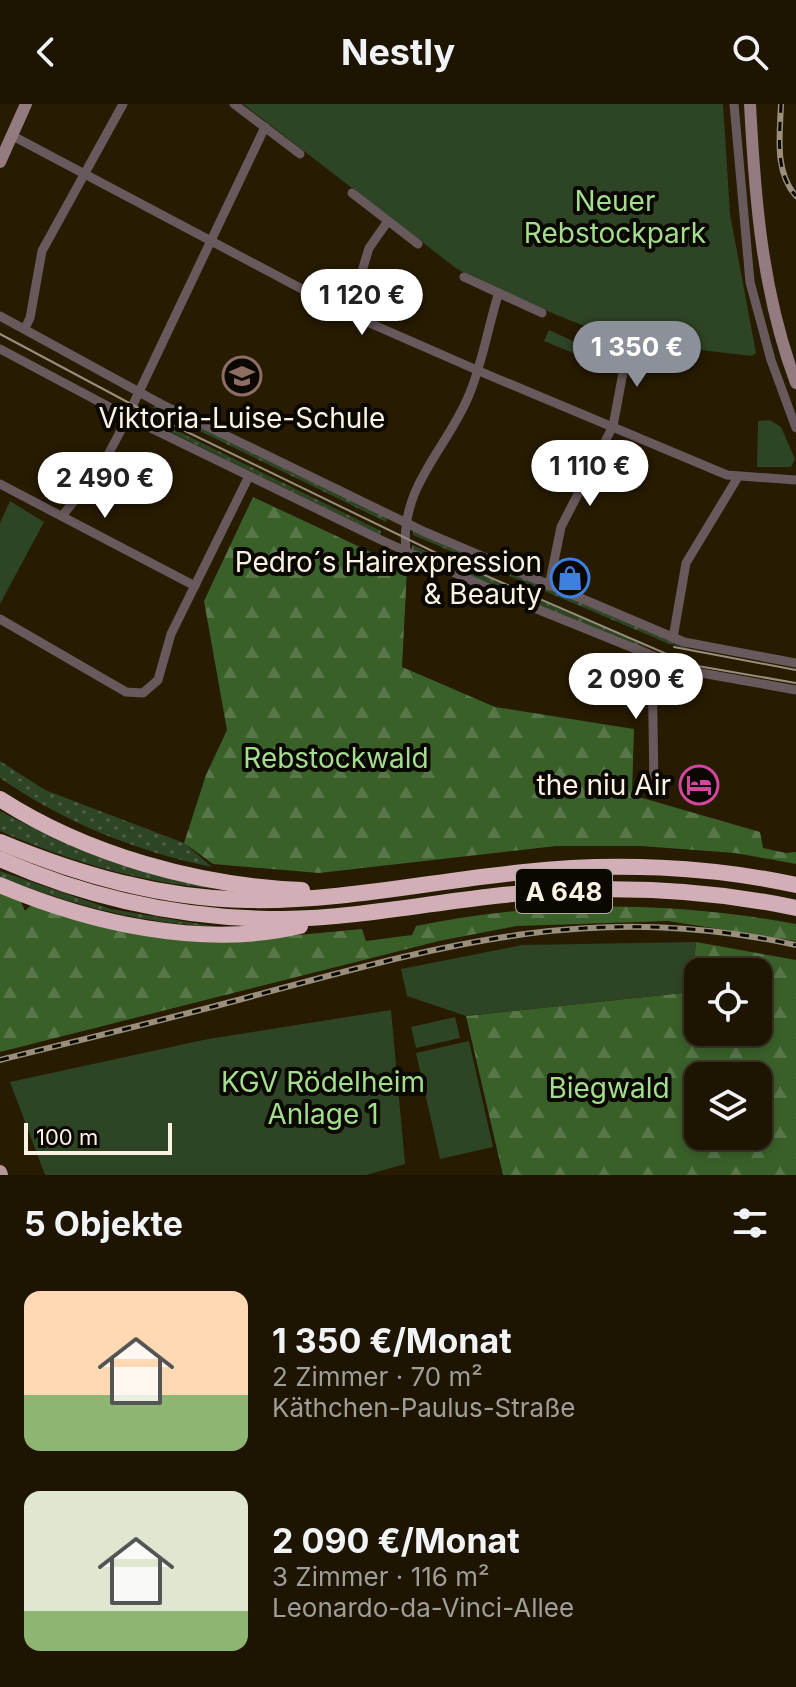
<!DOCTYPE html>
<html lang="de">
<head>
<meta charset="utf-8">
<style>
	:root { --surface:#1d1402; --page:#251d0c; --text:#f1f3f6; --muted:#a09e99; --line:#3b3324; --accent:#8c9099 }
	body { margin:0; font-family:Inter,sans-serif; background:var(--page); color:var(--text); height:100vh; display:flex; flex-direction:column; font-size:30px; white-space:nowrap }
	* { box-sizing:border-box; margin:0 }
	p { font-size:26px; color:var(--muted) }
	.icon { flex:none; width:44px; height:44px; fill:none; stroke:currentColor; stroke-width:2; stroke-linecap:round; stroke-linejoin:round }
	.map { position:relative; height:1071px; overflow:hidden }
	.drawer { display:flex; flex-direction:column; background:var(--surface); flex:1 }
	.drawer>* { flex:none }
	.fabs { position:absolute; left:684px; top:854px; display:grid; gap:16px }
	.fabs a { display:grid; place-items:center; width:88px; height:88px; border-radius:16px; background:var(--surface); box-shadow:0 4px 12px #0003,0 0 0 2px var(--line); font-size:40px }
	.scale { position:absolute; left:24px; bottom:20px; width:148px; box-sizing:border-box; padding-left:8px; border:4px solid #faf2e3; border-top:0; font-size:22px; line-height:28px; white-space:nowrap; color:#faf2e3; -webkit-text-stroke:6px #0b0701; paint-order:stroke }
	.price { position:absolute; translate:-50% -68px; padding:0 18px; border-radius:28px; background:#fff; color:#222; font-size:26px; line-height:52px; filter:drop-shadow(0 2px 4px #0008) }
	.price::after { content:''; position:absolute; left:50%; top:48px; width:24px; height:18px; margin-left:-12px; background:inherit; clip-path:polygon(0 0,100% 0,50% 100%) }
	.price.current { background:var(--accent); color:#fff }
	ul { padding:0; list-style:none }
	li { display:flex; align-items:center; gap:24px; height:200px; padding:0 24px }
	li span { display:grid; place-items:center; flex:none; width:224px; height:160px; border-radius:16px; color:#555 }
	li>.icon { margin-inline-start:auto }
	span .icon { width:96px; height:96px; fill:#fffc; stroke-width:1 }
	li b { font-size:34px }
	h2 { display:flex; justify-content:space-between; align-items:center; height:96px; padding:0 24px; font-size:34px }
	header { display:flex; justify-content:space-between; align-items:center; height:104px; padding:0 24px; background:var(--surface); font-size:36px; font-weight:700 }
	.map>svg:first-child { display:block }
	.grass { fill:url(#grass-dots) }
	.forest { fill:url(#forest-firs); fill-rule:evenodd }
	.green { fill:#2e4525 }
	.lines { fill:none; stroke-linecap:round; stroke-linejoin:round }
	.street { stroke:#68595c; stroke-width:9 }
	.secondary { stroke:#937b80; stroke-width:12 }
	.primary { stroke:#b4969c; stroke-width:14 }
	.highway { stroke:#d2aeb6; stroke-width:16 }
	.tram { stroke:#998f7c; stroke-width:2 }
	.rail-casing { stroke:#998f7c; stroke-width:6 }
	.rail { stroke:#0b0701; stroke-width:3; stroke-dasharray:9; stroke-linecap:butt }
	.labels { text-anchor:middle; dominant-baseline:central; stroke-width:8; stroke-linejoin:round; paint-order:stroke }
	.shield { fill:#0b0701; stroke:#b2ac9f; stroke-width:2 }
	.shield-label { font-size:26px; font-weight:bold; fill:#faf2e3 }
	.park-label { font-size:28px; fill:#a3dd8d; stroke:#0b0701 }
	.poi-label { font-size:28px; fill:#faf2e3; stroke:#0b0701; text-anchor:end }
</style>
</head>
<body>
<header><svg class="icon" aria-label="back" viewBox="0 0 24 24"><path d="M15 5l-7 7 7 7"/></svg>Nestly<svg class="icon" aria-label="search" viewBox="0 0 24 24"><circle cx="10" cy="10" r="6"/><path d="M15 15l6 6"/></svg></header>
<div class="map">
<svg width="796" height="1071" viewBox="0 0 796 1071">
	<defs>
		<pattern id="grass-dots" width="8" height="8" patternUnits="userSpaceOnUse" patternTransform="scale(2)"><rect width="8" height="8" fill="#2e4525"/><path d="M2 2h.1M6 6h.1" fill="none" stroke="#4d6044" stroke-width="1.8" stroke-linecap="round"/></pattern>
		<pattern id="forest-firs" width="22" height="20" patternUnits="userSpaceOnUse" patternTransform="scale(2)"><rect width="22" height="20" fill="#3a602a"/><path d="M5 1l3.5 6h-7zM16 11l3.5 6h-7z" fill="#577749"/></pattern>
	</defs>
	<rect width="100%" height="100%" fill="#271b02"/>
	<!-- grass -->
	<g class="grass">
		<polygon points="155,301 387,414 386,418 153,304"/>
		<polygon points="149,313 381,427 380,431 148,317"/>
		<polygon points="413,426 692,546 667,539 413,431"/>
		<polygon points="412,441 626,533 674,558 443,461 412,445"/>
		<path d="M0,657L45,686L184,739L212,763C138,748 63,718 0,674Z"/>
		<path d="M0,707C76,749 151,765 235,786C153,782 75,760 0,727Z"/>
		<path d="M0,767L111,805L217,823C140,819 72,801 0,773Z"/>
	</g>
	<!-- forest -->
	<g class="forest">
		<polygon points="253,393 407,465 402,563 495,603 634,625 632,691 760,728 763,744 786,749 796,748 796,760 735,749 641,742 556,742 319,769 213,760 184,739 206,671 227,626 204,497"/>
		<path d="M0,787L20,796L25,807L31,801L103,822L287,832L362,825L366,837L412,831L416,822C542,796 669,797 796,820V837L668,817L517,822L439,837L0,948Z"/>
		<path d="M696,838L796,856V1071H503L466,912L691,888ZM698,868H758V928H698ZM698,972H758V1032H698Z"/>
	</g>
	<!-- green -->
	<g class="green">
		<polygon points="243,0 723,0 730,110 756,249 752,252 649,240 625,225 611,233 508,191 457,165"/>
		<polygon points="549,226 588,244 585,254 544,237"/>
		<polygon points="770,316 781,323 795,355 791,363 757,363 758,317"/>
		<polygon points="10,397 44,418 0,500 0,419"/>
		<polygon points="696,838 691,888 466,912 407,892 401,865 522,841"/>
		<polygon points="391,906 405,1060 366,1071 45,1071 10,978 208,935"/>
		<polygon points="455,913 460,934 416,944 411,923"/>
		<polygon points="469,937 493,1043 440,1055 416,949"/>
	</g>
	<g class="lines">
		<!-- street -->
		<g class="street">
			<polyline points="234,0 300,50"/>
			<polyline points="734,0 750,178 771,256 796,324"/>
			<polyline points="11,31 349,210 486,270 727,371 796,376"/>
			<polyline points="352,89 418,140"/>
			<polyline points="464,173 542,209"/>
			<polyline points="349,210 369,144 388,117"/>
			<polyline points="0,212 161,300 425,428 684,538 796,559"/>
			<polyline points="25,224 30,214 42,147 123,0"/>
			<polyline points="596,230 619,240 676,247"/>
			<polyline points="0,245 128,313 381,436 522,499 690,567 796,586"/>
			<polyline points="0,380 195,482"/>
			<polyline points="62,412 101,364 119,330 265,23"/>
			<path d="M406,447C399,383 447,345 469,291C482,260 488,224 498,191"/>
			<polyline points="549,482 561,423 613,322 628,242"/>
			<polyline points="0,515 126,588 143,589 158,576 171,530 249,372"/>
			<polyline points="673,534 686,459 738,373"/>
			<polyline points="652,553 654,683"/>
		</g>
		<!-- secondary -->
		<g class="secondary">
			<path d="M750,0C755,96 762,188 796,279"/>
			<polyline points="0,58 26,0"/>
		</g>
		<!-- primary -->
		<polyline class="primary" points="0,1068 1,1071"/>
		<!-- highway -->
		<g class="highway">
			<path d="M0,695C87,751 199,782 302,786"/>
			<path d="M0,738C79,771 160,794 247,796C339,798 432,777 524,768C612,758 709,762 796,781"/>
			<path d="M0,755C90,795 185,815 283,815C353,814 424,800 494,792C594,781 698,783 796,804"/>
			<path d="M0,781C90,819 202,845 300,822"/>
		</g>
		<!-- tram -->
		<g class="tram">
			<polyline points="0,230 148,309 459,460 692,561 796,579"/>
			<polyline points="674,543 796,566"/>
		</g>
		<!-- rail casing -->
		<g class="rail-casing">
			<g id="rail">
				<path d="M781,0C780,30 774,68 796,92"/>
				<path d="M0,956C84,935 169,915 253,892C446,840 595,797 796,841"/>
			</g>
		</g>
		<!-- rail -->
		<use href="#rail" class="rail"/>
	</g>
	<!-- icons -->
	<defs>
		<g id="school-ring" transform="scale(2)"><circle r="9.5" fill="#0b0701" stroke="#8d6e63" stroke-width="1.5"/><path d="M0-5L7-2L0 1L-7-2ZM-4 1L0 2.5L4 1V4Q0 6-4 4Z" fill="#8d6e63"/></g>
		<g id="shop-ring" transform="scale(2)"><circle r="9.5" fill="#0b0701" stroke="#3f7fe0" stroke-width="1.5"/><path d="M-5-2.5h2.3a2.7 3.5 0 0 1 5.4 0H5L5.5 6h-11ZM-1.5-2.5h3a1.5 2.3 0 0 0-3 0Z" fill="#3f7fe0"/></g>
		<g id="hotel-ring" transform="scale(2)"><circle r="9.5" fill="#0b0701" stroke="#d1479c" stroke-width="1.5"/><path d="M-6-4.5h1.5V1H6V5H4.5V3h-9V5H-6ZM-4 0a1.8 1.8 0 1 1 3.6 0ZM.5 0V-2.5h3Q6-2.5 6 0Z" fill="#d1479c"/></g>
	</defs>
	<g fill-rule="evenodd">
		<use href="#school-ring" x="242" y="272"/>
		<use href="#shop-ring" x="570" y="474"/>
		<use href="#hotel-ring" x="699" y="681"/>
	</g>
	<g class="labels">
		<!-- shield labels -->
		<rect class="shield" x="516" y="765" width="96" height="44" rx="6"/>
		<g class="shield-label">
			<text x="564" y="787">A 648</text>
		</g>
		<!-- park labels -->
		<g class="park-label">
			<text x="615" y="97">Neuer<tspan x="615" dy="32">Rebstockpark</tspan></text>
			<text x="336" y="654">Rebstockwald</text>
			<text x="323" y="978">KGV Rödelheim<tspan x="323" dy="32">Anlage 1</tspan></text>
			<text x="609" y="984">Biegwald</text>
		</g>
		<!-- poi labels -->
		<g class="poi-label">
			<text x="242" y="314" text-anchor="middle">Viktoria-Luise-Schule</text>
			<text x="542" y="458">Pedro´s Hairexpression<tspan x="542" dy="32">&amp; Beauty</tspan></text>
			<text x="671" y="681">the niu Air</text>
		</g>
	</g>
</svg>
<div class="fabs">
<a><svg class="icon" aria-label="locate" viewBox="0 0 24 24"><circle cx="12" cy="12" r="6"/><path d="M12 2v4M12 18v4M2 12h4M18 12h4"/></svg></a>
<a><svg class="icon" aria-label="layers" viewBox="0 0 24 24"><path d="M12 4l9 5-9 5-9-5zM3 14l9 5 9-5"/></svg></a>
</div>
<div class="scale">100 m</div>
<b class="price" style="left:362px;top:233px">1 120 €</b>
<b class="price current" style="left:637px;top:285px">1 350 €</b>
<b class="price" style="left:590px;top:404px">1 110 €</b>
<b class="price" style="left:105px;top:416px">2 490 €</b>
<b class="price" style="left:636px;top:617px">2 090 €</b>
</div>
<section class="drawer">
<h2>5 Objekte<svg class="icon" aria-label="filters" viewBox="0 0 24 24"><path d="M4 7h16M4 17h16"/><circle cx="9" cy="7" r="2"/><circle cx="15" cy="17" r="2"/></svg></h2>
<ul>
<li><span style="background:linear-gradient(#ffd9b3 65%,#8fb573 0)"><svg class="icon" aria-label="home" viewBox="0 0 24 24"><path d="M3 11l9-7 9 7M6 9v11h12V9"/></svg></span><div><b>1 350 €/Monat</b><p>2 Zimmer · 70 m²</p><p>Käthchen-Paulus-Straße</p></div></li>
<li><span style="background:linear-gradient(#dfe7d0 75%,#8fb573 0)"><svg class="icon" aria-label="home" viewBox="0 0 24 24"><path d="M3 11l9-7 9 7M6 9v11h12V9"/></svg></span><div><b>2 090 €/Monat</b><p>3 Zimmer · 116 m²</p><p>Leonardo-da-Vinci-Allee</p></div></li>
</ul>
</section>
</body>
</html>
